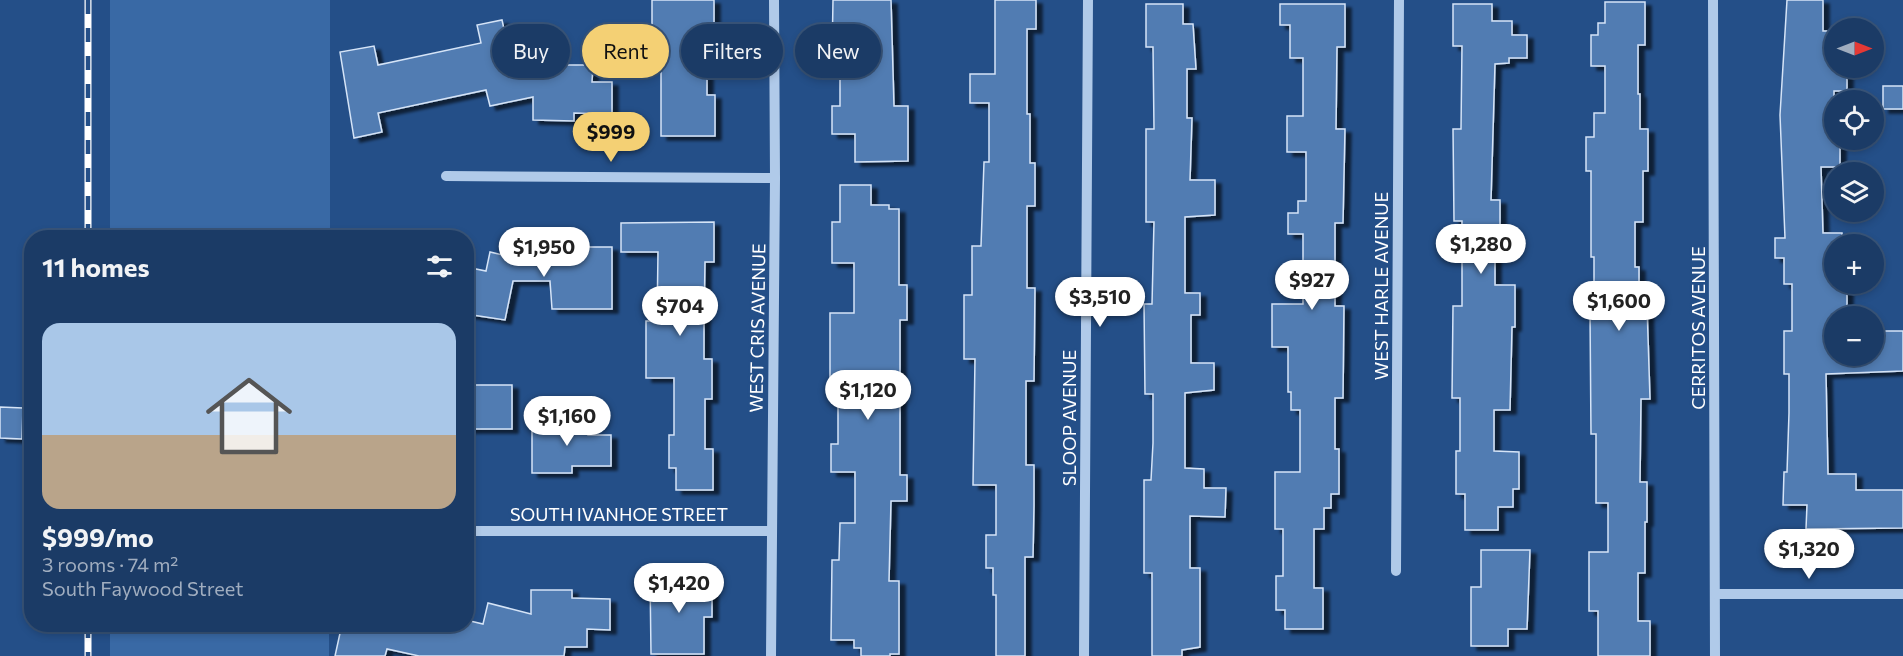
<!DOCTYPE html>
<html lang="en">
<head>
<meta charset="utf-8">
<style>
	:root { --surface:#1b3b66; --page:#24426c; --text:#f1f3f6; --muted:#a0adbf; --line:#39557a; --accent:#f4d074 }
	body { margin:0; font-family:Commissioner,sans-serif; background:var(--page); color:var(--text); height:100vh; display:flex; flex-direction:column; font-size:22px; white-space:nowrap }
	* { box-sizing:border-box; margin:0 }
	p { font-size:20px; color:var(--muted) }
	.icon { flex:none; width:33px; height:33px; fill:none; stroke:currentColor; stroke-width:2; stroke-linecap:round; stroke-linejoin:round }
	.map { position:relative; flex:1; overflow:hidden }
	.details { position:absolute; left:24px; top:230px; width:450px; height:402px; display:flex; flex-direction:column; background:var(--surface); border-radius:24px; box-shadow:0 3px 9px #0003,0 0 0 2px var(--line) }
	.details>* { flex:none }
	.guide { position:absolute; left:492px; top:24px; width:570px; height:54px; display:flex; gap:12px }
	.needle { width:39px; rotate:90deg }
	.fabs { position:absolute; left:1824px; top:18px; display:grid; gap:12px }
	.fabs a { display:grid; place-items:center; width:60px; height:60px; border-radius:50%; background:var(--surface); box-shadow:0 3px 9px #0003,0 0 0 2px var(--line); font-size:30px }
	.price { position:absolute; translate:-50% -51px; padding:0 14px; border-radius:21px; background:#fff; color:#222; font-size:20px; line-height:39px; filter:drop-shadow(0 2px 3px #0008) }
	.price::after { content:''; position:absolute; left:50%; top:36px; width:18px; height:14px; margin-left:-9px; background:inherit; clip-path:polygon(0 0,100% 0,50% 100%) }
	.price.selected { background:var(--accent); color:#111 }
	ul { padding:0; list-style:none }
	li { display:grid; align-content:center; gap:12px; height:318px; padding:0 18px }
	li+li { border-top:2px solid var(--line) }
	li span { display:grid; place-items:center; height:186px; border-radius:18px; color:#555 }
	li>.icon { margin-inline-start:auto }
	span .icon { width:108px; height:108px; fill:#fffc; stroke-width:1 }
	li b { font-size:26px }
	h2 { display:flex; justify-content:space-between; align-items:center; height:72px; padding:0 18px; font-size:26px }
	.chip { padding:0 21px; border-radius:27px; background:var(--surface); box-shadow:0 3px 9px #0003,0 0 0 2px var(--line); font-size:21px; line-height:54px }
	.chip.selected { background:var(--accent); color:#111 }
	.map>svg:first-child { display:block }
	.green { fill:#3969a5 }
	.building { fill:#517bb2; stroke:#d5e4f7; stroke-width:1.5; filter:url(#shadow) }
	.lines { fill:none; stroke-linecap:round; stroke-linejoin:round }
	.minor { stroke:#b0cae9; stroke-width:10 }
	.rail-casing { stroke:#fff; stroke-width:7 }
	.rail { stroke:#244f88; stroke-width:4.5; stroke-dasharray:14; stroke-linecap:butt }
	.labels { text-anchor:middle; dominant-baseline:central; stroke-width:4.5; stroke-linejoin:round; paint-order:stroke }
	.street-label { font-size:18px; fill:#fff; stroke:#244f88 }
</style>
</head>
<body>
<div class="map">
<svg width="1903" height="656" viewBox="0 0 1903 656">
	<defs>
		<filter id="shadow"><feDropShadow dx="6" dy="4" stdDeviation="1.5" flood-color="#0009"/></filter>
	</defs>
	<rect width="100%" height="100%" fill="#244f88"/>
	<!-- green -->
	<g class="green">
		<rect x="110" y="0" width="220" height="237"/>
		<rect x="110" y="624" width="219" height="32"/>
	</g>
	<!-- building -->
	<g class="building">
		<polygon points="652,0 714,0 714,24 707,24 707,95 715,95 715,136 661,136 661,44 652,44"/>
		<polygon points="833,0 891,0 894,106 908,106 908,161 855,162 855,134 832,134 832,106 840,106 840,57 832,57"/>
		<polygon points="995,0 1036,0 1036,29 1027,29 1027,114 1030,114 1030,163 1035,163 1035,206 1027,206 1027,288 1035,288 1034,381 1026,381 1026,465 1034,465 1034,506 1033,557 1025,557 1025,656 996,656 996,595 993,595 993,568 986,568 986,535 996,535 996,485 973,485 975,359 964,359 964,295 972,295 972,246 981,246 984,162 989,162 989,103 970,103 970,74 995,74"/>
		<polygon points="1787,0 1823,0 1823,31 1834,31 1834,68 1847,68 1847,91 1834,91 1834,140 1840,140 1840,167 1821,167 1823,233 1842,233 1842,244 1834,244 1834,284 1847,284 1847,316 1834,316 1834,356 1874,356 1874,331 1903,331 1903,371 1826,374 1828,474 1856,474 1856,490 1903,490 1903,528 1806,529 1807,505 1783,505 1784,472 1787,472 1789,413 1789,374 1784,374 1784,331 1792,331 1792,284 1784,284 1784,258 1775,258 1775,238 1785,238 1780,115"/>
		<polygon points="1605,2 1645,2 1645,45 1638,45 1638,94 1640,94 1640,129 1648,129 1648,171 1643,171 1643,222 1635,222 1635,267 1639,267 1639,305 1647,305 1650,399 1641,399 1640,482 1647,482 1647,522 1645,522 1645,573 1638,573 1638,621 1650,621 1650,656 1598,656 1598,611 1589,611 1589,552 1608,552 1608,503 1596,503 1596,434 1591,434 1590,312 1594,312 1594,257 1591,257 1591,171 1586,171 1586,137 1594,137 1594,113 1605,113 1605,66 1591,66 1591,35 1598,35 1598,23 1605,23"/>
		<polygon points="1146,4 1183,4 1183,24 1193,24 1196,69 1187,69 1187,118 1192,118 1190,180 1215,180 1215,215 1185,217 1185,293 1200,293 1200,315 1191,315 1191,363 1214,363 1214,390 1185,393 1185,468 1204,469 1204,488 1226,488 1225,517 1190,516 1190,568 1200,568 1200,647 1182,650 1182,656 1152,656 1152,573 1144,573 1144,480 1151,480 1153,443 1153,394 1145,394 1144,304 1152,304 1154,222 1146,222 1146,129 1154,129 1153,47 1146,47"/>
		<polygon points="1280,4 1345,4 1345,47 1337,47 1336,129 1345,129 1343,223 1335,223 1335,306 1344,306 1343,398 1335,398 1335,449 1339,449 1339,494 1331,494 1331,508 1324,508 1324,529 1314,529 1314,588 1323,588 1323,629 1285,629 1285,610 1276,610 1276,576 1283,576 1283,529 1275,529 1275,472 1300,472 1300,410 1291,410 1291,392 1288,392 1288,347 1272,347 1272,304 1303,304 1303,234 1288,234 1288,213 1298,213 1298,201 1306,201 1306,152 1287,152 1287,116 1303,116 1303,58 1290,58 1290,25 1280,25"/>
		<polygon points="1453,4 1492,4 1492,21 1512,21 1512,35 1527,35 1527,58 1509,58 1509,63 1495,64 1491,200 1500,200 1500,234 1495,234 1495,285 1515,285 1515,327 1512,327 1510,410 1494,410 1494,451 1519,452 1519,489 1513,489 1513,507 1498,507 1498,530 1465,530 1465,494 1456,494 1456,451 1460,451 1460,398 1452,398 1453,306 1462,306 1462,221 1454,221 1453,129 1461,129 1462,46 1453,46"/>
		<polygon points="502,20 514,74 556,75 556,65 593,65 592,82 612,82 612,114 574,113 574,121 533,120 533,97 490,106 486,90 378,113 382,132 354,138 340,52 374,46 378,65 481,43 477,25"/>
		<rect x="1883" y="86" width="20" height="23"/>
		<polygon points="840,185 871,185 871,205 889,205 889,209 899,209 899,285 907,285 907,320 900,320 900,475 907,475 907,501 891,501 889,581 899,581 899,654 890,654 890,656 861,656 861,648 854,648 854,640 831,640 832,560 839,560 840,523 855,523 855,472 831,472 831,444 838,444 838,395 830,395 830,313 854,313 854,263 832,263 832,222 840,222"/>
		<polygon points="714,222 714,262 705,262 704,322 704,359 712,359 712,399 705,399 705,449 713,449 713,490 676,490 676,468 669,468 669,435 674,435 674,378 646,378 646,321 657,321 658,252 621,252 621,223"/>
		<polygon points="533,238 574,238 574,247 612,247 612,309 552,309 550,281 513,281 505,320 466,314 466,267 486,271 490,252 533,262"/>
		<rect x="466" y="385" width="46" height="44"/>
		<polygon points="0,407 23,408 22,439 0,438"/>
		<polygon points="532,420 588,420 588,435 611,435 611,466 572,466 572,473 532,473"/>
		<polygon points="1481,550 1530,550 1527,629 1508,629 1508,646 1471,646 1471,587 1481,587"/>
		<polygon points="650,576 712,576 712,617 704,617 704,654 651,654"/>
		<polygon points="531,590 572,590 572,598 610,599 610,630 587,629 587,647 565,647 564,656 419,656 387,649 385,656 335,656 342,624 466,624 466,620 483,624 488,603 531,614"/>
	</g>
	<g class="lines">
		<!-- minor -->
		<g class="minor">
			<polyline points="1713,0 1715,656"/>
			<polyline points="446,176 775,178"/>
			<polyline points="466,531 772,531"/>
			<polyline points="1396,571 1399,0"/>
			<polyline points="1716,594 1903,594"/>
			<polyline points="771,656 775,178 774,0"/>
			<polyline points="1084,656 1088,0"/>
		</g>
		<!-- rail casing -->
		<g class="rail-casing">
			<g id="rail">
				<polyline points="88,0 88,237"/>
				<polyline points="88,624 88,656"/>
			</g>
		</g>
		<!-- rail -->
		<use href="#rail" class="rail"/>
	</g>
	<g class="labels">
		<!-- street labels -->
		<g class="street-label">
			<text transform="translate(1381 286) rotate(-90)">WEST HARLE AVENUE</text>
			<text transform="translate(757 328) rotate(-89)">WEST CRIS AVENUE</text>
			<text transform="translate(1698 328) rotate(-90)">CERRITOS AVENUE</text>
			<text transform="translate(1069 418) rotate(-90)">SLOOP AVENUE</text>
			<text x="619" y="514">SOUTH IVANHOE STREET</text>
		</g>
	</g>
</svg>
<div class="fabs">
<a><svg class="needle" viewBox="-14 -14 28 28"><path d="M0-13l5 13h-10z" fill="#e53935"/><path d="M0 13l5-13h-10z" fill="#a0adbf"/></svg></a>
<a><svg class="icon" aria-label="locate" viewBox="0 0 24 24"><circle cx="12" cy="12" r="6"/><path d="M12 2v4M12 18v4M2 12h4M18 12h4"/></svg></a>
<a><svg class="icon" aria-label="layers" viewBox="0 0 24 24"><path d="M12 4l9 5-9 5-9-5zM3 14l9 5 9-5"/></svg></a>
<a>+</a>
<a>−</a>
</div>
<b class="price selected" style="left:611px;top:163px">$999</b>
<b class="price" style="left:1481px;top:275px">$1,280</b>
<b class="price" style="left:544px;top:278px">$1,950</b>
<b class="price" style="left:1312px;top:311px">$927</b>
<b class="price" style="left:1100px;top:328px">$3,510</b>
<b class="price" style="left:1619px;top:332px">$1,600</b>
<b class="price" style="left:680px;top:337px">$704</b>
<b class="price" style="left:868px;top:421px">$1,120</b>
<b class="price" style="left:567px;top:447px">$1,160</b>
<b class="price" style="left:1809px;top:580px">$1,320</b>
<b class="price" style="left:679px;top:614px">$1,420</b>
<div class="guide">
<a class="chip">Buy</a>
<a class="chip selected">Rent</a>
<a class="chip">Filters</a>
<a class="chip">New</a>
</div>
<section class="details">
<h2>11 homes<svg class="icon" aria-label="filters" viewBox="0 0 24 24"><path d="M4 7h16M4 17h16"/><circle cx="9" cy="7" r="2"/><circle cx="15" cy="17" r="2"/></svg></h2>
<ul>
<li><span style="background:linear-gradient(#a9c7e8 60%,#b9a48a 0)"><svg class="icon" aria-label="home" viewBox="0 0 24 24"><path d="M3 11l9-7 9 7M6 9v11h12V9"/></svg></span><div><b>$999/mo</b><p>3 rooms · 74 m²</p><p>South Faywood Street</p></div></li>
</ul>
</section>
</div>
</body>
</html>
